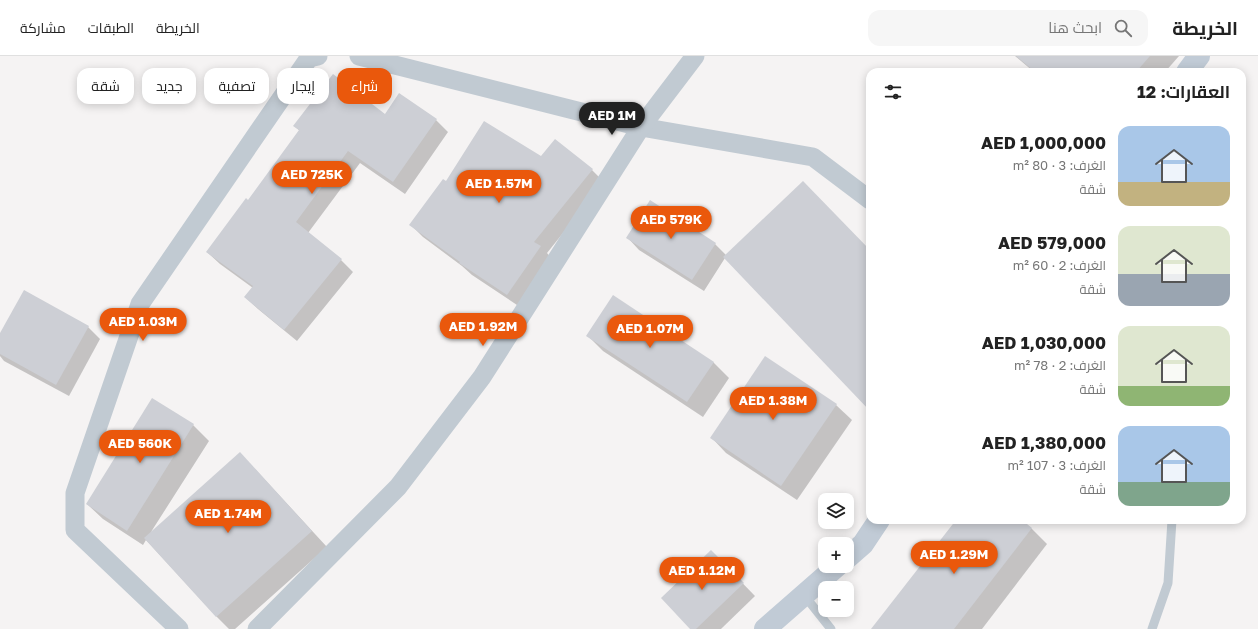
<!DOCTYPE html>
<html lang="ar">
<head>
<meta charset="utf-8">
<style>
	:root { --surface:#fff; --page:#f6f6f6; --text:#222; --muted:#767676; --line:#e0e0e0; --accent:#ea580c }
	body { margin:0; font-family:"Golos Text",Cairo,sans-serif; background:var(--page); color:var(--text); direction:rtl; height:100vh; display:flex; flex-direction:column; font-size:15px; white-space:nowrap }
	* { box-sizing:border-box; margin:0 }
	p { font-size:13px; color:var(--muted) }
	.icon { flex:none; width:22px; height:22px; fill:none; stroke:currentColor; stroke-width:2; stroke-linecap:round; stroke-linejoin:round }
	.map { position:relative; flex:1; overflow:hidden; direction:ltr }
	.drawer { position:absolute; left:866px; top:12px; width:380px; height:456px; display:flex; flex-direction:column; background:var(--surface); border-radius:12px; box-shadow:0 2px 10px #0003; direction:rtl }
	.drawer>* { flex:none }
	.banner { position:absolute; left:12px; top:12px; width:380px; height:36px; direction:rtl; display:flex; gap:8px }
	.fabs { position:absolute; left:818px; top:437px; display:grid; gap:8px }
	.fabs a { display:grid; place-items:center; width:36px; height:36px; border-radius:8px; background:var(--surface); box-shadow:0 2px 10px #0003; font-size:20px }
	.price { position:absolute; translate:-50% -34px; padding:0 9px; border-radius:14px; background:var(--accent); color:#fff; font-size:13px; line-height:26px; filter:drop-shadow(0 1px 2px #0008) }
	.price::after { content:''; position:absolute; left:50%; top:24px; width:12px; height:9px; margin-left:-6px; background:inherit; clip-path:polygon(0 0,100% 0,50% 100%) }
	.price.on { background:#222; color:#fff }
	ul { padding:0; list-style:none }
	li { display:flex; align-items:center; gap:12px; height:100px; padding:0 16px }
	li span { display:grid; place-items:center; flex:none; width:112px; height:80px; border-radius:12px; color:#555 }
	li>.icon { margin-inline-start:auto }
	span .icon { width:48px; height:48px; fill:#fffc; stroke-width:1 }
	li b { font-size:17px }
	h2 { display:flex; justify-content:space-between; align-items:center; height:48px; padding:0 16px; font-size:17px }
	.tag { padding:0 14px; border-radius:12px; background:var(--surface); box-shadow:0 2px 10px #0003; font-size:14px; line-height:36px }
	.tag.on { background:var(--accent); color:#fff }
	header { display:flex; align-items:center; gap:24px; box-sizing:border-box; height:56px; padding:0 20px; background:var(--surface); border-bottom:1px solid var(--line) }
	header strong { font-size:19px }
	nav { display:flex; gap:22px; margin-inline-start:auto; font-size:14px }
	.search { width:280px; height:36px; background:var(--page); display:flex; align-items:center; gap:10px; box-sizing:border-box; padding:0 14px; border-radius:12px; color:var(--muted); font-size:15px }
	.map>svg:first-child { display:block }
	.shadow { fill:#0003 }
	.building { fill:#cdcfd5 }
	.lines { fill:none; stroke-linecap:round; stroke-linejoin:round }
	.lane { stroke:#c1cad2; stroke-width:9 }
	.street { stroke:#c1cad2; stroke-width:19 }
	.secondary { stroke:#c1cbd6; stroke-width:22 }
</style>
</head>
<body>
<header>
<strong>الخريطة</strong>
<div class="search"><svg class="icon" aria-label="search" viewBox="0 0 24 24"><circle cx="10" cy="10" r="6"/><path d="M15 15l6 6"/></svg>ابحث هنا</div>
<nav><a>الخريطة</a><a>الطبقات</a><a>مشاركة</a></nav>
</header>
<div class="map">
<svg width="1258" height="573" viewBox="0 0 1258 573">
	<rect width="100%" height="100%" fill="#f5f3f3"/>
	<!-- shadow -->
	<g class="shadow">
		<polygon points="1015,0 1179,0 1165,16 1034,16"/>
		<polygon points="399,39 436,64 448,76 405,138 360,107 308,177 341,204 353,216 297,285 258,253 245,241 253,232 220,208 207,196 248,145 300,75 294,70 385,59"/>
		<polygon points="541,102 592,114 604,126 547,197 552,203 520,251 472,219 462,210 423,181 411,169 446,126"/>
		<polygon points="627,181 715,188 726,199 870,195 870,353 725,202 704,235 639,194"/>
		<polygon points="88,271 100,283 69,340 4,305 0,300 0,279"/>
		<polygon points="588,280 713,306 729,322 703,361 603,295"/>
		<polygon points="836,349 852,364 797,444 726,397 711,381"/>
		<polygon points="193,369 209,385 151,476 255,413 327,491 235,573 229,573 216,560 146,484 143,489 103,463 87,448"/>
		<polygon points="957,464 1020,464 1032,473 1047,488 982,573 872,573"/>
		<polygon points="723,507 755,540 721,573 692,573"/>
	</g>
	<!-- building -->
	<g class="building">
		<polygon points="1016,0 1150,0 1136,16 1035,16"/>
		<polygon points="333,18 385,58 399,37 437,63 393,126 348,95 296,166 342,203 284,274 244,241 253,230 206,196 246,142 248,144 299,74 293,70"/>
		<polygon points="484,65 541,100 555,83 593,113 534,186 541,190 507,239 459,207 460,206 409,169 443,123 446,125"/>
		<polygon points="803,125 870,194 870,355 723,201"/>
		<polygon points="650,144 716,187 692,224 626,182"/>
		<polygon points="24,234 89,270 56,329 0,298 0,277"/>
		<polygon points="613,239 714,306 687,346 586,280"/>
		<polygon points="765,300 837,348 781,430 710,382"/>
		<polygon points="152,342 194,368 127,475 86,448"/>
		<polygon points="240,396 312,475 216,561 144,482"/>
		<polygon points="956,464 1022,464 1032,472 954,573 871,573"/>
		<polygon points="711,494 744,527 696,573 690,573 661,542"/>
	</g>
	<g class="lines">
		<!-- lane -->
		<g class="lane">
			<polyline points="804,539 831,573"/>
			<polyline points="1152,573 1168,527 1172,464"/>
		</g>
		<!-- street -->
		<g class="street">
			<polyline points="359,0 641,71 813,101 870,144"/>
			<polyline points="179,573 75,474 75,437 140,248 309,2 318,0"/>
			<polyline points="257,573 398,431 482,321 641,71 695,0"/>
		</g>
		<!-- secondary -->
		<g class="secondary">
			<polyline points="1187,16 1199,0"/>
			<polyline points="847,502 863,488 879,464"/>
			<polyline points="765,573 837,510"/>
		</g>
	</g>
</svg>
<div class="fabs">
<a><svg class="icon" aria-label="layers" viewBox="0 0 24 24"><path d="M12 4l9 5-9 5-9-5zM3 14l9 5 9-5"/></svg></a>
<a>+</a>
<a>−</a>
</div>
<b class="price on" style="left:612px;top:80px">AED 1M</b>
<b class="price" style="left:312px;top:139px">AED 725K</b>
<b class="price" style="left:499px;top:148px">AED 1.57M</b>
<b class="price" style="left:671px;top:184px">AED 579K</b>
<b class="price" style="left:143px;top:286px">AED 1.03M</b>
<b class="price" style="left:483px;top:291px">AED 1.92M</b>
<b class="price" style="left:650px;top:293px">AED 1.07M</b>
<b class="price" style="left:773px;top:365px">AED 1.38M</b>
<b class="price" style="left:140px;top:408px">AED 560K</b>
<b class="price" style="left:228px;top:478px">AED 1.74M</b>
<b class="price" style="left:954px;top:519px">AED 1.29M</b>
<b class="price" style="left:702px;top:535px">AED 1.12M</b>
<div class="banner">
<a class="tag on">شراء</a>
<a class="tag">إيجار</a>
<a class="tag">تصفية</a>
<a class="tag">جديد</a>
<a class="tag">شقة</a>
</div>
<section class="drawer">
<h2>العقارات: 12<svg class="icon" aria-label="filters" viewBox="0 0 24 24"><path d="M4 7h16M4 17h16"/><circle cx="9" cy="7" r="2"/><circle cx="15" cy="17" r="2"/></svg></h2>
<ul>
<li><span style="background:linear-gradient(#a9c7e8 70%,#c2b280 0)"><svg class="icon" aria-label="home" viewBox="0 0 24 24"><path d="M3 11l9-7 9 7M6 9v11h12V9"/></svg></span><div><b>AED 1,000,000</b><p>الغرف: 3 · 80 m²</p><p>شقة</p></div></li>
<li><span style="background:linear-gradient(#dfe7d0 60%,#9aa5b1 0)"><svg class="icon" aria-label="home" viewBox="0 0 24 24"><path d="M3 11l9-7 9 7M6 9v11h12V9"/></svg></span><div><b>AED 579,000</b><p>الغرف: 2 · 60 m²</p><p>شقة</p></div></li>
<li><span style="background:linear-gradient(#dfe7d0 75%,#8fb573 0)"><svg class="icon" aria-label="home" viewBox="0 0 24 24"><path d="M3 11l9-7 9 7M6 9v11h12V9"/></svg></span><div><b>AED 1,030,000</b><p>الغرف: 2 · 78 m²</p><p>شقة</p></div></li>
<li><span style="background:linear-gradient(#a9c7e8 70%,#7fa58c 0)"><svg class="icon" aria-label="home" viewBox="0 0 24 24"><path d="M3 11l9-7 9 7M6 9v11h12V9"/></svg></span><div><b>AED 1,380,000</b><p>الغرف: 3 · 107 m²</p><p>شقة</p></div></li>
</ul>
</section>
</div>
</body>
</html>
